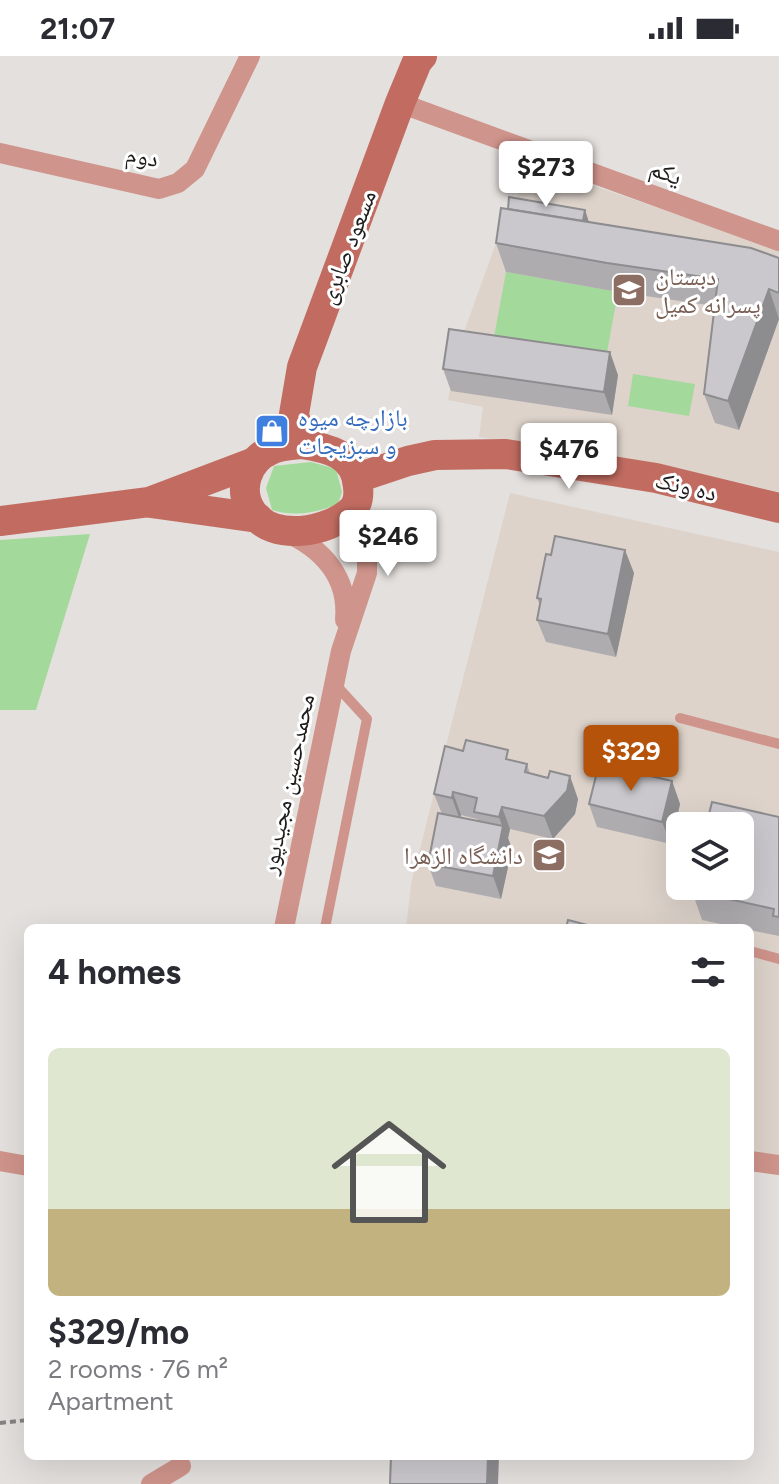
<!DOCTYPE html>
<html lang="en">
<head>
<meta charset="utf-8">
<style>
	:root { --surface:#fff; --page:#f2f2f3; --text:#2b2b33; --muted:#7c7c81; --accent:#b45309 }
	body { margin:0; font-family:Figtree,"Noto Naskh Arabic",sans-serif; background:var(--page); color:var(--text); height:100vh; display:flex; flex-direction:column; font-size:30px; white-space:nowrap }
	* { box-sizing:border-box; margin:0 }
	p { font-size:26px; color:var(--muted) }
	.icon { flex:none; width:44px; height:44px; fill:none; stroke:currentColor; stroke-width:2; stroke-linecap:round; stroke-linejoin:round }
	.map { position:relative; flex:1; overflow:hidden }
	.panel { position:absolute; left:24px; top:868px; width:730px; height:536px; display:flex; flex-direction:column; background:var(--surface); border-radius:12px; box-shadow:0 8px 32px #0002 }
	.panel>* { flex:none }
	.controls { position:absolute; left:666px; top:756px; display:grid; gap:16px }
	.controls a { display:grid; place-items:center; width:88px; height:88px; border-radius:12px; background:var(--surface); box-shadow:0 8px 32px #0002; font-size:40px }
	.price { position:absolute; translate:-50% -68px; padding:0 18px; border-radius:8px; background:#fff; color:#222; font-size:26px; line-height:52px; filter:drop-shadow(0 2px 4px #0008) }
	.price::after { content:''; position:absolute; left:50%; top:48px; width:24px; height:18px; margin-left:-12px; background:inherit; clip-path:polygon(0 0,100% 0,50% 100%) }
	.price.on { background:var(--accent); color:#fff }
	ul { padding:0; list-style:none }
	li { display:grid; align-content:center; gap:16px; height:424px; padding:0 24px }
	li span { display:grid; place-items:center; height:248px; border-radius:12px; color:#555 }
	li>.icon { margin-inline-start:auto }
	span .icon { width:144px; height:144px; fill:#fffc; stroke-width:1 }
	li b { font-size:34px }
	h2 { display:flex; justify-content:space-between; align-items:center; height:96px; padding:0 24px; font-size:34px }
	.status { display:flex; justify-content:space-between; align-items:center; height:56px; padding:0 40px; background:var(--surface); direction:ltr }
	.status svg { height:22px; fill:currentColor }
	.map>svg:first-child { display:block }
	.built { fill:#ddd3cb; fill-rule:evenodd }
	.green { fill:#a3d99b }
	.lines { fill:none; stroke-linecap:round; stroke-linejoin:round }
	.path { stroke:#858280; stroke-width:4; stroke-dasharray:6 4; stroke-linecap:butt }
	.lane { stroke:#cf948b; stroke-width:10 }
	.street { stroke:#cf948b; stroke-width:20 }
	.secondary { stroke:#c26c61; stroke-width:30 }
	.wall { fill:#aeacaf; fill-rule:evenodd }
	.shaded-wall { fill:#8d8c8f }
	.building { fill:#cac8cc; stroke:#8d8c8f; stroke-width:2 }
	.labels { text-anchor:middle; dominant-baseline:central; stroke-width:6; stroke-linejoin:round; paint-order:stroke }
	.street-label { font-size:24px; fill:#1e1c1b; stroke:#fff }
	.education-label { font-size:24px; fill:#785e54; stroke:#fff; text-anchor:start }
	.shop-label { font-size:24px; fill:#366cbe; stroke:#fff; text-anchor:start }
</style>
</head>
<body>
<div class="status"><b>21:07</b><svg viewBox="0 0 49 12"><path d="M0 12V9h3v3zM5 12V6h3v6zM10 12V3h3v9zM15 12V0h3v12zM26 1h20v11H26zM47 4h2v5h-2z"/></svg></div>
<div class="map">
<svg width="779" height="1428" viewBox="0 0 779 1428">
	<rect width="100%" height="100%" fill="#e4e0dd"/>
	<!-- built -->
	<g class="built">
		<polygon points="537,110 779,194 779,436 621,403 479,381 483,351 448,344 457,295 508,154"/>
		<path d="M510,437L779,496V1104L750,1099V872H406L411,828ZM680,770H740V830H680Z"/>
	</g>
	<!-- green -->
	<g class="green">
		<polygon points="506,216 618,236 606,302 494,281"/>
		<polygon points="633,318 695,328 689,360 628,350"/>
		<path d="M311,406L336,413L342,436L338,448C317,457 294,461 272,454L266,432L274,410Z"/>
		<polygon points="90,478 36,654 0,654 0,484"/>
	</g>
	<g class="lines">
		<!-- path -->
		<polyline class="path" points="0,1367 28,1364"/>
		<!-- lane -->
		<g class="lane">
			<polyline points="680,662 779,688"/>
			<polyline points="325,872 367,663 334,627"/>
			<polyline points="750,895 779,903"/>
		</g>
		<!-- street -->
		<g class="street">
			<polyline points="400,47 779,185"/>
			<polyline points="0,97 159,133 178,127 195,113 250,0"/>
			<path d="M285,476C322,492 349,521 345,564"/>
			<polyline points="284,872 341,595 367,517 367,477 354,452"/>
			<polyline points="0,1105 28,1110"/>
			<polyline points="750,1105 779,1109"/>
			<polyline points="151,1428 181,1410"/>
		</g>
		<!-- secondary -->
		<g class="secondary">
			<polyline points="301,388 294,358 302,311 400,47 417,6 422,0"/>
			<path d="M301,388C328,392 356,398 358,431C359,440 358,448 352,454C328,477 273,486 252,456C237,434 247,404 271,394C280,389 291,389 301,388Z"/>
			<polyline points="357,422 408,405 435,399 506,398 656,422 779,452"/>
			<polyline points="151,447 258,462"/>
			<polyline points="0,465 149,446 252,407"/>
		</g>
	</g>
	<!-- wall -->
	<g class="wall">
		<polygon points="508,153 585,154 589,166 779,202 779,263 739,374 715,367 704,338 715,250 618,236 506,216 496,187"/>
		<polygon points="443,313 618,319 612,359 451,335"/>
		<polygon points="634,517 616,601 546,586 537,564 540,550 537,542"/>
		<path d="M512,705L527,708L530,718L578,743L575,758L553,783L510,773L508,782L512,793L501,843L436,830L428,808L442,758L434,738ZM461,759L477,763L478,765L461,762Z"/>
		<polygon points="672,725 680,748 671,788 597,771 589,748"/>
		<polygon points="779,761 779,880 750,874 750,872 739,872 702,864 692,835"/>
	</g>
	<!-- shaded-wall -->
	<g class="shaded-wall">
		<polygon points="585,154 590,170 581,178"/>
		<polygon points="769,233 779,263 739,374 728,345"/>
		<polygon points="610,296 618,319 612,359 604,336"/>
		<polygon points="625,494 634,517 616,601 608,578"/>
		<polygon points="570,720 578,743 575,758 553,783 544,760"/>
		<polygon points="672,725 680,748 671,788 662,766"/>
		<polygon points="453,736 461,759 460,764 452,742"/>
		<polygon points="502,751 510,773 508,782 512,793 501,843 493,820 503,772 499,761"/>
		<polygon points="488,1400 499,1400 498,1428 487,1428"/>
	</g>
	<!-- building -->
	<g class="building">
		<polygon points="509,141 585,154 583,165 508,153"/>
		<polygon points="501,152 751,192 779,202 779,237 769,233 728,345 704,338 718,223 607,207 496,187"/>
		<polygon points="449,273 610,296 604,336 443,313"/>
		<polygon points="555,480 625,494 608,578 537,564 541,543 537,542 546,498 551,499"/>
		<polygon points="466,684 508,694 506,703 527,708 525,716 548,722 550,715 570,720 567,735 544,760 502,751 499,761 474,756 477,742 453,736 452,742 434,738 445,690 463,695"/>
		<polygon points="599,708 672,725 662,766 589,748"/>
		<polygon points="712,746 779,761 779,861 773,860 774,853 692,835 693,830 740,830 740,770 706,770"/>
		<polygon points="438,757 503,770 493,820 428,808"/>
		<polygon points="568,864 599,872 566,872"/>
		<polygon points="391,1400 488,1400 487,1428 390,1428"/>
	</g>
	<!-- icons -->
	<defs>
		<g id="school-square" transform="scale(1.8)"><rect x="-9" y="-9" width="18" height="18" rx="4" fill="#8d6e63" stroke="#fff"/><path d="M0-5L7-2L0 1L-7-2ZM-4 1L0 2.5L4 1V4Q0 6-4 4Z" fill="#fff"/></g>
		<g id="shop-square" transform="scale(1.8)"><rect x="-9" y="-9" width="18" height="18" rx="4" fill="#3f7fe0" stroke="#fff"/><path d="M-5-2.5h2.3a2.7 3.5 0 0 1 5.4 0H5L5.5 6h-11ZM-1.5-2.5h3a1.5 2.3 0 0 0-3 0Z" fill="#fff"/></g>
		<g id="university-square" transform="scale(1.8)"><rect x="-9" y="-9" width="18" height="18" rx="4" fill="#8d6e63" stroke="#fff"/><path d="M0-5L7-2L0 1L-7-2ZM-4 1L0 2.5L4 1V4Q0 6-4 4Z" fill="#fff"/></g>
	</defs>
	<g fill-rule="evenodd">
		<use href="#school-square" x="629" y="234"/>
		<use href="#shop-square" x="272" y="375"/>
		<use href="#university-square" x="549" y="799"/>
	</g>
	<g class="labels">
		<!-- street labels -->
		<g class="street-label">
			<text transform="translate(142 100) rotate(9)">دوم</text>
			<text transform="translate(666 116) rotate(20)">یکم</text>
			<text transform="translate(347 191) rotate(-69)">مسعود صابری</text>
			<text transform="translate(686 430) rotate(13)">ده ونک</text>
			<text transform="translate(287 728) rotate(-78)">محمدحسین مجیدپور</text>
		</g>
		<!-- education labels -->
		<g class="education-label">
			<text x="655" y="220">دبستان<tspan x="655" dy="28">پسرانه كميل</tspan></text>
			<text x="523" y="799" text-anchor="end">دانشگاه الزهرا</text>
		</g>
		<!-- shop labels -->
		<g class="shop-label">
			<text x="298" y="361">بازارچه میوه<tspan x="298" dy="28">و سبزیجات</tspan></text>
		</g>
	</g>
</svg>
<div class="controls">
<a><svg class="icon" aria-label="layers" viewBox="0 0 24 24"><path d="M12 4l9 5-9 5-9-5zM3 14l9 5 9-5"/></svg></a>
</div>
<b class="price" style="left:546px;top:153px">$273</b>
<b class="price" style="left:569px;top:435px">$476</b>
<b class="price" style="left:388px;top:522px">$246</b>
<b class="price on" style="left:631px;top:737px">$329</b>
<section class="panel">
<h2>4 homes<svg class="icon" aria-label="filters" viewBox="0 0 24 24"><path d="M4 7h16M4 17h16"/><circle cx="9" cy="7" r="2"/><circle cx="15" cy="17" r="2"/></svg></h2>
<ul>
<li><span style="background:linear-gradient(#dfe7d0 65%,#c2b280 0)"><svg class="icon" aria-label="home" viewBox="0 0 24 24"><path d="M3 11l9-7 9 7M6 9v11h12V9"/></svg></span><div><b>$329/mo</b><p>2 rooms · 76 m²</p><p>Apartment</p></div></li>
</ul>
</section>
</div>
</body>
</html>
